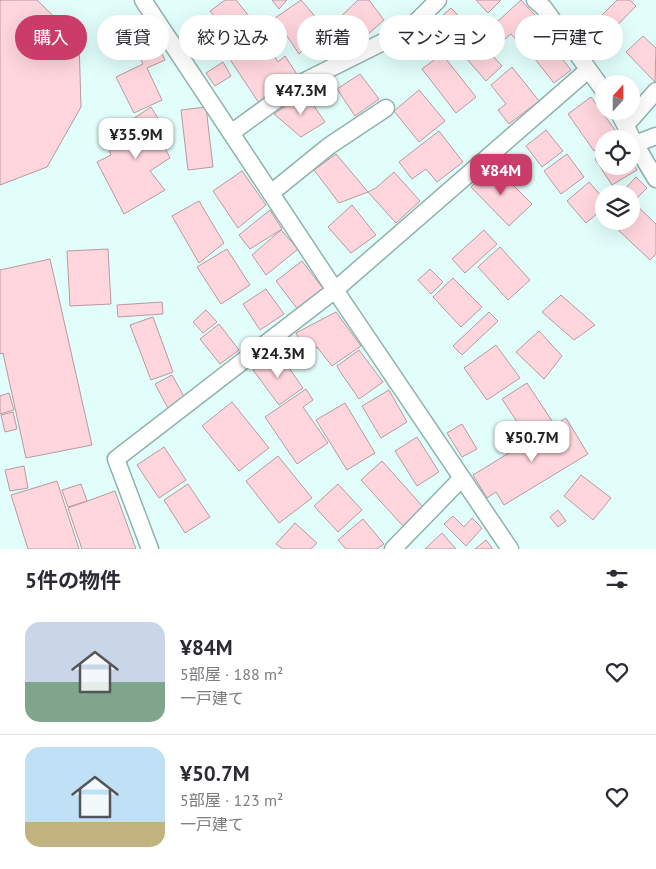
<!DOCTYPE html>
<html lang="ja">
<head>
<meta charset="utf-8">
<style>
	:root { --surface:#fff; --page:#f7f7f7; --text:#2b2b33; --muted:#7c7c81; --line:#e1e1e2; --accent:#ca3d6a }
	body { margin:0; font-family:"PT Sans","Noto Sans JP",sans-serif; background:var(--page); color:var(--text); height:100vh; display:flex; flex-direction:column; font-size:19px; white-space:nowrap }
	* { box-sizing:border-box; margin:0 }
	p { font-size:16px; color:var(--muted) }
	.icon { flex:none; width:28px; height:28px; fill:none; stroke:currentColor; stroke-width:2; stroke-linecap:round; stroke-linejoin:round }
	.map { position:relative; height:549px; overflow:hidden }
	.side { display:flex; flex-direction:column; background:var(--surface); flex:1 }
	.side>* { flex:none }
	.guide { position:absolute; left:15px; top:15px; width:626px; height:45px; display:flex; gap:10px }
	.needle { width:32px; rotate:21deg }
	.controls { position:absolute; left:595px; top:75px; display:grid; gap:10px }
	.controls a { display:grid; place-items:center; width:45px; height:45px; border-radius:50%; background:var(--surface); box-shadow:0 5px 20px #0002; font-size:25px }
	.price { position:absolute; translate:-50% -42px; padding:0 11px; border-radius:10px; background:#fff; color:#222; font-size:16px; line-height:32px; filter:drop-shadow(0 1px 2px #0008) }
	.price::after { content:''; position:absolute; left:50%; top:30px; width:15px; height:11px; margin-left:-8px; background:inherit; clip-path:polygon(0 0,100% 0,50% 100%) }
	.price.on { background:var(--accent); color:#fff }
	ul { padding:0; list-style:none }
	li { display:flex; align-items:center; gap:15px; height:125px; padding:0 25px }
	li+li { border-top:1px solid var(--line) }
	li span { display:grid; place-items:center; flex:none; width:140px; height:100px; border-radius:15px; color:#555 }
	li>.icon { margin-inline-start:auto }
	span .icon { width:60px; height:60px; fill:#fffc; stroke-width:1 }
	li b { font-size:21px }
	h2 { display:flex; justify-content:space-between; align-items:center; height:60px; padding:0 25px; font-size:21px }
	.pill { padding:0 18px; border-radius:22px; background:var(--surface); box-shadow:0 5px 20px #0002; font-size:18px; line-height:45px }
	.pill.on { background:var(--accent); color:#fff }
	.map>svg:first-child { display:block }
	.building { fill:#ffd6de; stroke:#b8999f }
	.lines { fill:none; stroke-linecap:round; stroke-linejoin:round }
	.minor-casing { stroke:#90b2ae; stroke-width:19 }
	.minor { stroke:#fff; stroke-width:16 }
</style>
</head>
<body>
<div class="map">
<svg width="656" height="549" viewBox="0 0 656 549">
	<rect width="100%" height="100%" fill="#e1fefa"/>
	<!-- building -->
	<g class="building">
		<polygon points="1,0 37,0 79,41 81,107 47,167 0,185 0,1"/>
		<polygon points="225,0 236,0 253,21 232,38 210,11"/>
		<polygon points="272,0 287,0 279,9"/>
		<polygon points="301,0 325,28 299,54 275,18"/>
		<polygon points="358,0 369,0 384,20 356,45 334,23"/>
		<polygon points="476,0 501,0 488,13"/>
		<polygon points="521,0 546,27 523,47 511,34 497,46 485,33"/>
		<polygon points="617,0 630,0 636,6 604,39 591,26"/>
		<polygon points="451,8 470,28 453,43 435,22"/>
		<polygon points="590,28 602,39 589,52 581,37"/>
		<polygon points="261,36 278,62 285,56 298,76 259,103 229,58"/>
		<polygon points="643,36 656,48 655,82 626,52"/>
		<polygon points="548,41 571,70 554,83 531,54"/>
		<polygon points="157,44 165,60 147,68 162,100 134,113 116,77 143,64 138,54"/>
		<polygon points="482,44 502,66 486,81 466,58"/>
		<polygon points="442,54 476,97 456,113 422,69"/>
		<polygon points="223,62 231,76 215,86 206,73"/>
		<polygon points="512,67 539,101 509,124 498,110 506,104 491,85"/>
		<polygon points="360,74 379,99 355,116 337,89"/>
		<polygon points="419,90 445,121 419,142 394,111"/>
		<polygon points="305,93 325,122 301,137 274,114"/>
		<polygon points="591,97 618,134 611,139 604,139 604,144 594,151 568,114"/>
		<polygon points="151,107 172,141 165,148 170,158 150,171 165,190 124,214 97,162 111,155 104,138"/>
		<polygon points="206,107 213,167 188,170 181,110"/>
		<polygon points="546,130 563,151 542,167 526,146"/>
		<polygon points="439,131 463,162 437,182 426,169 412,179 399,162"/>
		<polygon points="604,153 604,166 631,166 631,161 637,170 612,185 595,159"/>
		<polygon points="336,154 368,192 339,203 314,170"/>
		<polygon points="567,154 584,177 561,194 544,171"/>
		<polygon points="493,165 532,204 509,226 471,187"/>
		<polygon points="242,171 266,205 238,228 213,191"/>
		<polygon points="394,172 420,201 396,223 368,192 376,188"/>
		<polygon points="636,177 647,188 631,204 631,194 620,194"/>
		<polygon points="589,182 604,199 604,208 586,223 567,201"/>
		<polygon points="199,201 224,243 199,263 172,216"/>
		<polygon points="634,203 656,224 656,254 650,260 613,225 617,221 631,221 631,206"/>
		<polygon points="352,205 376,235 351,253 328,227"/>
		<polygon points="270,210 282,229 250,249 239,235"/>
		<polygon points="281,230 298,249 266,275 252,255"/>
		<polygon points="484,230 497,244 465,273 452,259"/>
		<polygon points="500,247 530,280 508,300 478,267"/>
		<polygon points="108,249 111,304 70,306 67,251"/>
		<polygon points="227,249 250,285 221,304 197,267"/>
		<polygon points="50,259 92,445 26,458 3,353 0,354 0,270"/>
		<polygon points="302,261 325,291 299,311 276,281"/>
		<polygon points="430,269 443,282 431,294 418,280"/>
		<polygon points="453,278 482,307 461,327 433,297"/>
		<polygon points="266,289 284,314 260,330 243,304"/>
		<polygon points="561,295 595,325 574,340 542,312"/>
		<polygon points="162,302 163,314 118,317 117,305"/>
		<polygon points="206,310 217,322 203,333 193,322"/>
		<polygon points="336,312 361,346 332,366 317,347 306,353 296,333"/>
		<polygon points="489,312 498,321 462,355 453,346"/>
		<polygon points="153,317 173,372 151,380 130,325"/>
		<polygon points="219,324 239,350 220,364 200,339"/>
		<polygon points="539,331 562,356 544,379 516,352"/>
		<polygon points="496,345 520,378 487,400 464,368"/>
		<polygon points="359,350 383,382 359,399 339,370 337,366"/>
		<polygon points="278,352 303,388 279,405 253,370"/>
		<polygon points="172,375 186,400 169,410 155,384"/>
		<polygon points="527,383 554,424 529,440 502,399"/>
		<polygon points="306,389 313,400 303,407 328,443 297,464 265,417"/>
		<polygon points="389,390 407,422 381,438 362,406"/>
		<polygon points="9,393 14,410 0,414 0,396"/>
		<polygon points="232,402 269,448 239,471 202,426"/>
		<polygon points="345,403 375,453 347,470 316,420"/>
		<polygon points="13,412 17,429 5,432 1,415"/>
		<polygon points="566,418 588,454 504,505 496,492 487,498 473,475"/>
		<polygon points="462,424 477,449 462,457 447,433"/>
		<polygon points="417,437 439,472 417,486 395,451"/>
		<polygon points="164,447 186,480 159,498 137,465"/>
		<polygon points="278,456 312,498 279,523 246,481"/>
		<polygon points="382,461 424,508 403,526 361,480"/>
		<polygon points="24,466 28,488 10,491 5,470"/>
		<polygon points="581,475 611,498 593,520 564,496"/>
		<polygon points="57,481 79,549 28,549 11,495"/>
		<polygon points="81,484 87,501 68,507 62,490"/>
		<polygon points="188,484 210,517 185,533 164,500"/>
		<polygon points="338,484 362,510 338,532 314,506"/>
		<polygon points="115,491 136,549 82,549 68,508"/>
		<polygon points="558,510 566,521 558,527 550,517"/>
		<polygon points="453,516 464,527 472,518 482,528 466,546 444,524"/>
		<polygon points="363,519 384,544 377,549 346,549 338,540"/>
		<polygon points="295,523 317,543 311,549 283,549 276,544"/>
		<polygon points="442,533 456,549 425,549"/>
		<polygon points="486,540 493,549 475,549"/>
	</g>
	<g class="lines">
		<!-- minor casing -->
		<g class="minor-casing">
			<g id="minor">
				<polyline points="143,0 335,290 510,549"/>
				<polyline points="535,0 544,8 604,91"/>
				<polyline points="618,111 635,144 656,136"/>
				<polyline points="626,125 656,91"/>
				<polyline points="231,133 297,85 409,29 438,0"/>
				<polyline points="635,144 656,179"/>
				<polyline points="271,193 329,146 386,108"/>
				<polyline points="150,549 116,459 335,290 588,70"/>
				<polyline points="393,549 462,478"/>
			</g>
		</g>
		<!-- minor -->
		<use href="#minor" class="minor"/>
	</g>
</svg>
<div class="controls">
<a><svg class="needle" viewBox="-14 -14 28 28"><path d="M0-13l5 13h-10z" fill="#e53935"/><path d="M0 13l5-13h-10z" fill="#7c7c81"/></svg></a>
<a><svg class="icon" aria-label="locate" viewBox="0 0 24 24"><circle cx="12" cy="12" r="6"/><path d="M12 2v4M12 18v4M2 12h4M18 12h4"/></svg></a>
<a><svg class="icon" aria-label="layers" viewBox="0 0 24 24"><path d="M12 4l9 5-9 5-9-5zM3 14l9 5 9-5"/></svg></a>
</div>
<b class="price" style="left:301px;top:116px">¥47.3M</b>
<b class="price" style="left:136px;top:160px">¥35.9M</b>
<b class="price on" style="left:501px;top:196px">¥84M</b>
<b class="price" style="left:278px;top:379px">¥24.3M</b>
<b class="price" style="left:532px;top:463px">¥50.7M</b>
<div class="guide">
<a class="pill on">購入</a>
<a class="pill">賃貸</a>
<a class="pill">絞り込み</a>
<a class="pill">新着</a>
<a class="pill">マンション</a>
<a class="pill">一戸建て</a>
</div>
</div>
<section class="side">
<h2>5件の物件<svg class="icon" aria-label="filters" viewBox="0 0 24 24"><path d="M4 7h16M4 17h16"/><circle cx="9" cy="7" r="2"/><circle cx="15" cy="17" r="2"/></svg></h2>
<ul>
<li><span style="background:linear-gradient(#c9d6e8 60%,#7fa58c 0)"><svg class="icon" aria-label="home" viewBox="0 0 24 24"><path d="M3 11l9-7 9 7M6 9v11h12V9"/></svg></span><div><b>¥84M</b><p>5部屋 · 188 m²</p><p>一戸建て</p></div><svg class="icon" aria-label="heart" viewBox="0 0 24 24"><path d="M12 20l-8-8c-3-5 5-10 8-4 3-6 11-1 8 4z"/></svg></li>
<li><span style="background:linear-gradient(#bfe0f5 75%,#c2b280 0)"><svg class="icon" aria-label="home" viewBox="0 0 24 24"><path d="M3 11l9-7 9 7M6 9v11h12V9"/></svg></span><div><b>¥50.7M</b><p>5部屋 · 123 m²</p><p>一戸建て</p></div><svg class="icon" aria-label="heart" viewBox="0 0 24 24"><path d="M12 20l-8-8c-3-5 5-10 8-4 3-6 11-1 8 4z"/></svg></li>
</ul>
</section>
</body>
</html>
